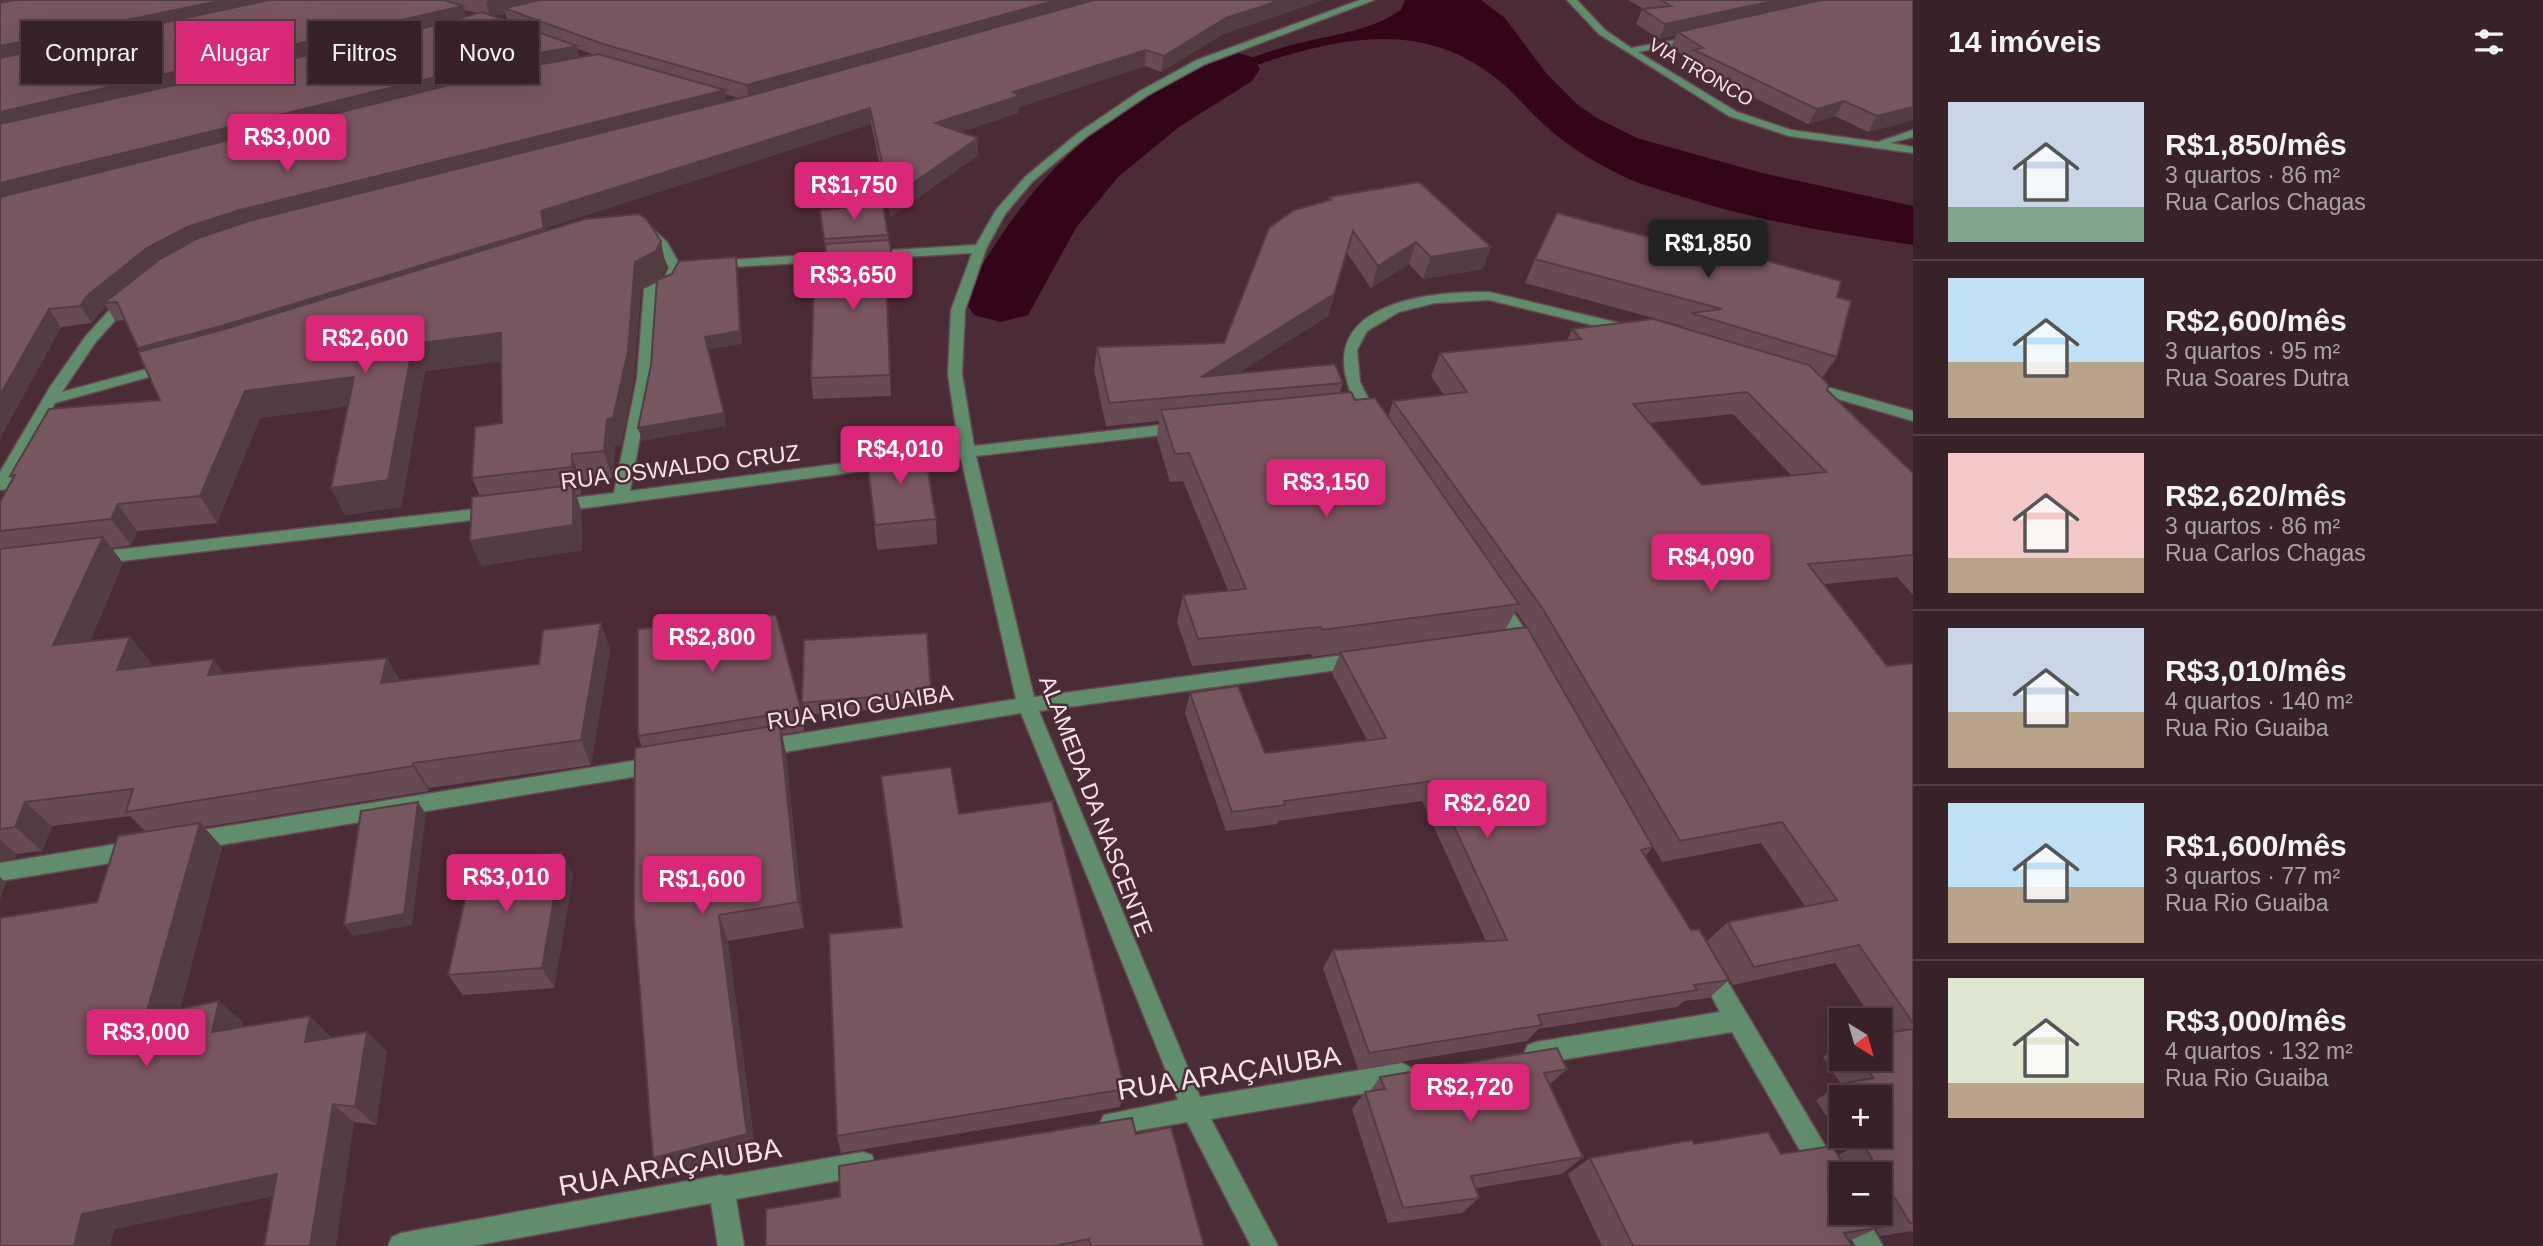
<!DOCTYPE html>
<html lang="pt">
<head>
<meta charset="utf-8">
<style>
	:root { --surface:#382128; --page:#3f2930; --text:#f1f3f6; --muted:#aba3a8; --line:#523e45; --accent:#db2777 }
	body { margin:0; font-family:Arial,sans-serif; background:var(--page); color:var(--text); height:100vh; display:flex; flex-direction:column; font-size:26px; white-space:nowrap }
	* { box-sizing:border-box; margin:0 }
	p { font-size:23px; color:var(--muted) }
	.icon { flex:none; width:38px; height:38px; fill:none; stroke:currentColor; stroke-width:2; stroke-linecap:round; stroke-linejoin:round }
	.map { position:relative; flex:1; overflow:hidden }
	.panel { display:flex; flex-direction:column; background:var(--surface); width:630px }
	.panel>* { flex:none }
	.top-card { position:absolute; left:21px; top:21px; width:665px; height:63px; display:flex; gap:14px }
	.needle { width:46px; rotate:143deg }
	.buttons { position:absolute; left:1829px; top:1008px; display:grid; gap:14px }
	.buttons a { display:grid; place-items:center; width:63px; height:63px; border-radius:0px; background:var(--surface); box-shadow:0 7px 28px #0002,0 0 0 2px var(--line); font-size:35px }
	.price { position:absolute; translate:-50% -60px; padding:0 16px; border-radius:7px; background:var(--accent); color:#fff; font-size:23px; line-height:46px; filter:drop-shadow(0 2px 4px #0008) }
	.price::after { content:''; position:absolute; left:50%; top:42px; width:21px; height:16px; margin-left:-10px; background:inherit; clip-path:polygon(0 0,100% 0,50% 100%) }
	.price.current { background:#222; color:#fff }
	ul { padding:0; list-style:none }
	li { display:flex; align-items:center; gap:21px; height:175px; padding:0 35px }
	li+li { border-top:2px solid var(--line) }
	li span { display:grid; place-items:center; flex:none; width:196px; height:140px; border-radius:0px; color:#555 }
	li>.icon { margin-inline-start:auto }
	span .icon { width:84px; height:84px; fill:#fffc; stroke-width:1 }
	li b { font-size:30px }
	h2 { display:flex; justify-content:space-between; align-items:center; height:84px; padding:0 35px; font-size:30px }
	.pill { padding:0 24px; border-radius:0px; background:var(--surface); box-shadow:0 7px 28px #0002,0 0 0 2px var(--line); font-size:24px; line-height:63px }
	.pill.current { background:var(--accent); color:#fff }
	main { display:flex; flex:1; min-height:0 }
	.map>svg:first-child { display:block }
	.water { fill:#340419 }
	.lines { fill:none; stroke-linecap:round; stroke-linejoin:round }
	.river { fill:#340419; fill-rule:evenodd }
	.minor-casing { stroke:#674952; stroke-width:3 }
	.minor { fill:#608d6b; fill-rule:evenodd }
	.wall { fill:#674a53; fill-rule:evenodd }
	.shaded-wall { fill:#543c43 }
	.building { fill:#785660; stroke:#543c43; stroke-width:2; fill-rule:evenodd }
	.labels { text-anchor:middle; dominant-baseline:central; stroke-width:5; stroke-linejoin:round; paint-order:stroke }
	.far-street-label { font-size:19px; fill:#f7e3e8; stroke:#4b2c36 }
	.street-label { font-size:23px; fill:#f7e3e8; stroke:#4b2c36 }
	.near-street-label { font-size:28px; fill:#f7e3e8; stroke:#4b2c36 }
</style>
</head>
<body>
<main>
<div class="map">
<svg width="1913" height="1246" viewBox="0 0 1913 1246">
	<rect width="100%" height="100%" fill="#4b2c36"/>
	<!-- water -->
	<path class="water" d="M1405,0H1481L1505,18L1546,73L1578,105L1597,118L1637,138L1762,173L1913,206V245C1832,233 1751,220 1674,194C1659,189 1643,185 1629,179C1597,164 1565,145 1540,121C1527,109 1516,95 1502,83C1420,13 1328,40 1236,72L1226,67C1251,58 1277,48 1304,42C1337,34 1372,30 1401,10Z"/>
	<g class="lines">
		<!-- river -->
		<path class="river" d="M1231,51L1252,57L1260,69L1252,81L1179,127L1118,177L1076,228L1028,315L1001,322L974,315L963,299C1012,208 1066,143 1155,89C1179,73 1203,58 1231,51Z"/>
		<!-- minor casing -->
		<g class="minor-casing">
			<g id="minor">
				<polygon points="1360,0 1374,0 1205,64 1148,95 1086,137 1033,181 1005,214 986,249 965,310 962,374 974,446 1180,423 1187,428 1180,433 976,456 1034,697 1359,653 1365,655 1368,660 1365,665 1359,667 1039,711 1200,1097 1402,1063 1410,1067 1414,1075 1410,1083 1402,1087 1211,1119 1278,1246 1251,1246 1187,1122 1112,1135 1104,1131 1100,1123 1104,1115 1178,1100 1021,713 760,756 753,754 750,748 753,742 760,740 1016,699 961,458 555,512 547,506 555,500 614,493 637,378 644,289 664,279 669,267 658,247 640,231 640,225 648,225 667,242 681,267 674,284 657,291 651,378 630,491 959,448 948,374 951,310 972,253 714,268 709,267 709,261 976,245 996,210 1025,177 1078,133 1140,91 1197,60"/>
				<polygon points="1567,0 1577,0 1605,30 1631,48 1698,36 1698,40 1638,52 1737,112 1791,130 1878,142 1913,130 1913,137 1890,143 1913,147 1913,153 1789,136 1729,116 1599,34"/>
				<path d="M1489,292L1623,324L1636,330L1629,334L1489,300L1435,303L1399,312L1367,331L1357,350L1360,382L1379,420L1372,425L1367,423C1297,315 1401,291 1489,292Z"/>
				<polygon points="128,294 135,298 95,343 62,392 169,363 176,367 174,370 55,403 6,489 0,490 0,472 50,387 85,337 123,295"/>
				<polygon points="1809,382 1913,411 1913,421 1804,389 1802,386 1804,383"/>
				<polygon points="493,507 501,513 499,517 96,564 88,558 96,552"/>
				<polygon points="1497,596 1503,597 1534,643 1537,648 1534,653 1522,653 1491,607 1488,602 1491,597"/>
				<polygon points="657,757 664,759 667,765 664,771 657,773 190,850 183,847 180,841 183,835 190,832"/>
				<polygon points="135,841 142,844 145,850 142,856 135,859 0,881 0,863"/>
				<polygon points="1708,959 1716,962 1842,1174 1841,1213 1864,1213 1883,1246 1856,1246 1837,1213 1839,1209 1832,1206 1732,1032 1536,1064 1528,1061 1524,1053 1528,1045 1536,1042 1720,1012 1697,969 1700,962"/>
				<polygon points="863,1152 872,1155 875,1164 872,1173 863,1176 736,1199 744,1246 718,1246 711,1203 473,1246 388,1246 392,1237 401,1233 721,1175 725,1176"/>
			</g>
		</g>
		<!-- minor -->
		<use href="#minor" class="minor"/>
	</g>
	<!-- wall -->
	<g class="wall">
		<path d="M0,0H1323L1223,34L1161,72L1145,66L1019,107L1018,113L960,132L978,155L891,217L871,124L546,228V231L666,267L662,277L641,289L634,378L621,445L615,446L612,478L580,481L581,494L576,495L581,510L582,550L481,566L480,496L472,478L502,423L501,361L425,371L401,507L345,515L331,488L348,406L260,418L217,523L137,531L131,545L111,548L123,563L90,641L151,662L149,666L225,674L400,681L539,664L610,649L591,765L429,788L428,791L204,827L222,847L180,1009L243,1022L242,1027L331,1037V1038L367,1032L387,1052L376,1125L354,1122L273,1196L114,1229L110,1246H0L97,902L146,832L130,816L52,826L42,851L17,854L15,858L0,861V502L13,480L10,476L160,400L140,351L125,320L115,321L107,307L98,314L92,323L61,327L0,438ZM464,10L473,12L478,13L466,17ZM505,14L508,21L493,16ZM577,49L584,51L593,55L579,57ZM725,94L739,98L726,101Z"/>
		<polygon points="1628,0 1913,0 1913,120 1868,132 1835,116 1808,124 1687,65 1690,60 1671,47 1676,35 1659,39 1636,24 1642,9 1644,9"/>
		<path d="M1329,197L1483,269L1423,279L1409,264L1371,288L1347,253L1328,316L1238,373L1343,383L1340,393L1388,417L1393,401L1444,395L1431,376L1440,353L1567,341L1572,329L1683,326L1525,283L1535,259L1671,243L1676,233L1742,254L1837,297V357L1822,378L1827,390L1913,473V595L1897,577L1824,584L1887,666L1913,663V1233L1911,1231L1880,1236L1876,1229L1849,1241L1852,1246H1602L1568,1174L1590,1158L1694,1144L1781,1154L1838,1155L1848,1150L1816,1100L1841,1084L1823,1057L1841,1045V1059H1880L1882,1034L1880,1030V1020H1873L1835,963L1733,985L1707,941L1728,922L1805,906L1761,843L1662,862L1529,630L1653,847L1645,856L1691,930L1729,980L1709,998L1684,1001L1677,1007L1538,1029L1527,1041L1358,1069L1323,968L1333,950L1486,941L1422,801L1279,821L1277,824L1226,831L1185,713L1190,693L1265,753L1367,740L1332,673L1340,653L1312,657L1311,654L1192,666L1177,622L1183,595L1228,590L1183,481L1170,482L1157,438L1159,421L1106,426L1094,370L1097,347L1224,343L1328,201ZM1733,414L1791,475L1702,485L1649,423ZM1516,611L1527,627L1505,630ZM1841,1097H1880V1136H1841ZM1841,1174H1880V1213H1841Z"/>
		<polygon points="822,223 888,235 895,272 896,293 887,294 891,396 813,399 811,378 829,281"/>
		<polygon points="866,452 936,519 937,544 877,550"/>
		<polygon points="931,692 932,705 804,715 802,703"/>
		<polygon points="801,710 804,731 782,734 786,754 804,928 728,941 756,1155 665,1179 642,747 638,736"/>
		<polygon points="881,776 959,814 1125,1089 1120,1107 841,1153 837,1136 901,927 883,799"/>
		<polygon points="562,853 573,875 554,988 463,995 448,975"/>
		<polygon points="1567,1069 1549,1085 1583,1157 1562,1174 1476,1188 1479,1198 1462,1213 1388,1223 1352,1109 1365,1092 1370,1091 1380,1077"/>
		<polygon points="1136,1134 1204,1246 766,1246 840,1197"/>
	</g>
	<!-- shaded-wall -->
	<g class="shaded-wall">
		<polygon points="0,0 48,0 0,9"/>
		<polygon points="224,0 303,0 0,64 0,46"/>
		<polygon points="491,0 584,0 504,8 505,14 490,16 486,1"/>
		<polygon points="1057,0 1111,0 749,101 747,85"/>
		<polygon points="1281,0 1323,0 1223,34 1161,72 1164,56 1226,18"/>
		<polygon points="1778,0 1837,0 1678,32 1676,35 1659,39 1665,24"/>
		<polygon points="463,6 468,22 0,131 0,112"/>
		<polygon points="577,46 580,62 0,203 0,183 513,58"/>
		<polygon points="1146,50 1145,66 1019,107 1018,113 935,140 935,123 1013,92"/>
		<polygon points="725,90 727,107 104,303 107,307 98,314 92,323 80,306 87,296 147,248 187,227 240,210"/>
		<polygon points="1844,101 1835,116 1808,124 1817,109"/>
		<polygon points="1913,107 1913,120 1868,132 1877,116"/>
		<polygon points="870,108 871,124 546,228 549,245 149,366 138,348 541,211"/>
		<polygon points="978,138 978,155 891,217 890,199"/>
		<polygon points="1353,231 1328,316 1204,395 1201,377"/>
		<polygon points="661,241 666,267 662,277 641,289 634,378 621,445 615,446 612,478 604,451 607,419 635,262"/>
		<polygon points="1416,242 1409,264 1371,288 1378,266"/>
		<polygon points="1491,247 1483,269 1423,279 1431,257"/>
		<polygon points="736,257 738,270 742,344 707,350 705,337"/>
		<polygon points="49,309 61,327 0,438 0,395"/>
		<polygon points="501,333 510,360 425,371 401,507 345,515 331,488 413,344"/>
		<polygon points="354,377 367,404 260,418 217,523 200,496 245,391"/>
		<polygon points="724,413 726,426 642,441 638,428"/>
		<polygon points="572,454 580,481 581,494 572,467"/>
		<polygon points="573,485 581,510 582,550 481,566 470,541"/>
		<polygon points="118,504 137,531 131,545 111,519"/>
		<polygon points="103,537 123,563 77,671 53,645"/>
		<polygon points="601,623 610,649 591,765 581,740"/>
		<polygon points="130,637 151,662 139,696 117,670"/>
		<polygon points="387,658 402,684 381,683"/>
		<polygon points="214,659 233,685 208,675"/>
		<polygon points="780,725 786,754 804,928 798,902"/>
		<polygon points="413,763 429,788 428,791 413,766"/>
		<polygon points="25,802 52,826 42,851 15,827"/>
		<polygon points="418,802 426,814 412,925 353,936 344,925"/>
		<polygon points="200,823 222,847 173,1035 146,1015"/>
		<polygon points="0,840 17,854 15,858 0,861"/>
		<polygon points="562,853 573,875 554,988 542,968"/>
		<polygon points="0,877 6,883 0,900"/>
		<polygon points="719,915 728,941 756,1155 665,1179 653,1158"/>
		<polygon points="219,1001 243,1022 237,1052 212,1032"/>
		<polygon points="310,1016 331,1037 327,1062 305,1042"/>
		<polygon points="367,1032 387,1052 376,1125 355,1107"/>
		<polygon points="333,1104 354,1122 336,1246 310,1246"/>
		<polygon points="277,1174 301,1190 114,1229 110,1246 74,1246 82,1214"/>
	</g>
	<!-- building -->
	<g class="building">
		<polygon points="15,0 224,0 0,46 0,3"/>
		<polygon points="269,0 444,0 463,6 0,112 0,58"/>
		<polygon points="540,0 1057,0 747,85 603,44 504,8"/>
		<polygon points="1094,0 1281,0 1226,18 1164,56 1146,50 1013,92 1019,96 935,123 978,138 890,199 870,108 541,211 544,228 218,327 138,348 117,302 104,303 160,259 198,238 249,221 752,95"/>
		<polygon points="1661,0 1778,0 1665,24 1642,9 1671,6"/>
		<polygon points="1822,0 1913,0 1913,107 1877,116 1844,101 1817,109 1694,50 1703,48 1678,32"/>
		<polygon points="482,12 577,46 513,58 0,183 0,124 402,34"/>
		<polygon points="598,54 725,90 240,210 187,227 147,248 87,296 80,306 49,309 0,395 0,197 514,69"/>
		<polygon points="1419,182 1491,247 1431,257 1416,242 1378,266 1353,231 1334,294 1201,377 1335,364 1343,383 1109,403 1097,347 1224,343 1269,228 1294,210 1331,200 1329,197"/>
		<polygon points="883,204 888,235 824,239 820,210"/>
		<polygon points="1557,213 1672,243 1676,233 1743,251 1742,254 1841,281 1837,297 1851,301 1837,357 1691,313 1722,309 1535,259"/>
		<polygon points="639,214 647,220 661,241 656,251 635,262 628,351 613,418 607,419 604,451 572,454 572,467 472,478 475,427 502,423 501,333 413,344 388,480 331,488 354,377 245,391 200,496 118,504 111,519 0,531 0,502 15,475 10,476 49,409 160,400 138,352 225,329 585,219"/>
		<polygon points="889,240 895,272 886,273 890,375 811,378 814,282 830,281 825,244"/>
		<polygon points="736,257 740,331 705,337 724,413 638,428 651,365 657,280 672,274 679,261"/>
		<path d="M1653,319L1809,365L1829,385L1827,390L1913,473V555L1808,564L1887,666L1913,663V1023L1859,945L1754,967L1728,922L1837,900L1782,822L1680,841L1543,609L1393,401L1467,392L1440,353L1581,339L1572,329ZM1747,392L1826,472L1702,485L1633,404Z"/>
		<polygon points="1351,392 1355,400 1375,398 1519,604 1322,630 1321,627 1198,639 1183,595 1246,589 1189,453 1175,454 1161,410"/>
		<polygon points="924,447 936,519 875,525 866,452"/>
		<polygon points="573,485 573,525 470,541 472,497"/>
		<polygon points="103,537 53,645 130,637 117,670 214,659 208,675 387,658 381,683 539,664 543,630 601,623 581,740 413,763 413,766 126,812 133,789 25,802 15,827 0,829 0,549"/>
		<polygon points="776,615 801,710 638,736 638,629"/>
		<polygon points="1527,627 1653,847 1641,850 1691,930 1699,929 1729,980 1694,985 1697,990 1538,1015 1542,1025 1369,1053 1333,950 1507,940 1433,781 1284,801 1285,805 1232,812 1190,693 1238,686 1265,753 1386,738 1340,652"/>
		<polygon points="927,633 931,692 802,703 804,640"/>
		<polygon points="780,725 798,902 719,915 747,1134 653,1158 634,916 635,748"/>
		<polygon points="951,767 959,814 1052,801 1125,1089 837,1136 829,934 902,927 881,776"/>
		<polygon points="418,802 404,914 344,925 361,811"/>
		<polygon points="200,823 146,1015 219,1001 212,1032 310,1016 305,1042 367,1032 355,1107 333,1104 310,1246 264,1246 277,1174 82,1214 74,1246 0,1246 0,918 97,902 118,836"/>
		<polygon points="562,853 542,968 448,975 474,859"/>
		<polygon points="1913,1029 1913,1222 1910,1223 1895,1198 1880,1197 1880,1174 1872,1174 1872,1159 1862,1142 1878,1139 1876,1136 1880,1136 1880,1097 1850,1097 1841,1084 1873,1078 1861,1059 1880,1059 1880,1034"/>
		<polygon points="1557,1048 1567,1069 1544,1073 1583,1157 1471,1176 1479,1198 1403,1208 1365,1092 1385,1089 1380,1077"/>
		<polygon points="1132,1118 1136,1134 1171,1127 1204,1246 1091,1246 1089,1239 1054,1246 766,1246 766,1209 840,1197 839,1166"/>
		<polygon points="1768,1132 1781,1154 1832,1146 1850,1174 1841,1174 1841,1213 1874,1213 1882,1227 1844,1233 1852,1246 1633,1246 1590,1158 1692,1140 1694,1144"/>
	</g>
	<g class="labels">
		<!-- far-street labels -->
		<g class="far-street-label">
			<text transform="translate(1701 72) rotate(30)">VIA TRONCO</text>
		</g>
		<!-- street labels -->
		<g class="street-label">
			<text transform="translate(680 467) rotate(-7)">RUA OSWALDO CRUZ</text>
			<text transform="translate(860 707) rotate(-9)">RUA RIO GUAIBA</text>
			<text transform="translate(1096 806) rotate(69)">ALAMEDA DA NASCENTE</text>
		</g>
		<!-- near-street labels -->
		<g class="near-street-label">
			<text transform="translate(1229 1073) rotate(-9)">RUA ARAÇAIUBA</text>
			<text transform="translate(670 1167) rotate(-10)">RUA ARAÇAIUBA</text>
		</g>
	</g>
</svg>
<div class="buttons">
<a><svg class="needle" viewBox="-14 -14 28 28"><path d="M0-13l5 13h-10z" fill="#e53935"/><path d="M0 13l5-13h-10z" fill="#aba3a8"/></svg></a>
<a>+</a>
<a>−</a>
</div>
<b class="price" style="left:287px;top:174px">R$3,000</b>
<b class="price" style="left:854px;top:222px">R$1,750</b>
<b class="price current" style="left:1708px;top:280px">R$1,850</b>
<b class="price" style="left:853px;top:312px">R$3,650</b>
<b class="price" style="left:365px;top:375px">R$2,600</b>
<b class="price" style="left:900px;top:486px">R$4,010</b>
<b class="price" style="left:1326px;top:519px">R$3,150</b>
<b class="price" style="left:1711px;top:594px">R$4,090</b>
<b class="price" style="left:712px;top:674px">R$2,800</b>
<b class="price" style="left:1487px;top:840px">R$2,620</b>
<b class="price" style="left:506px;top:914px">R$3,010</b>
<b class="price" style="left:702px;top:916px">R$1,600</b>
<b class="price" style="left:146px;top:1069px">R$3,000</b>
<b class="price" style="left:1470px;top:1124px">R$2,720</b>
<div class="top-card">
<a class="pill">Comprar</a>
<a class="pill current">Alugar</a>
<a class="pill">Filtros</a>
<a class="pill">Novo</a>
</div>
</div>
<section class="panel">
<h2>14 imóveis<svg class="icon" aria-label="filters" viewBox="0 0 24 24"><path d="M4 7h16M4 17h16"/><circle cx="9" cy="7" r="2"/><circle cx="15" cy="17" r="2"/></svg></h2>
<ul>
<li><span style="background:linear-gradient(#c9d6e8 75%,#7fa58c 0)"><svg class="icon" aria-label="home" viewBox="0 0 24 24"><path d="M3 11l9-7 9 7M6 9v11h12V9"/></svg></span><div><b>R$1,850/mês</b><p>3 quartos · 86 m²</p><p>Rua Carlos Chagas</p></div></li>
<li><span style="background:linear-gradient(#bfe0f5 60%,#b9a48a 0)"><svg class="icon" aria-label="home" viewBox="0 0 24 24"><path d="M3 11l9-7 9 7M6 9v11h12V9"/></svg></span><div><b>R$2,600/mês</b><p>3 quartos · 95 m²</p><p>Rua Soares Dutra</p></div></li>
<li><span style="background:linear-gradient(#f6c9c9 75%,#b9a48a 0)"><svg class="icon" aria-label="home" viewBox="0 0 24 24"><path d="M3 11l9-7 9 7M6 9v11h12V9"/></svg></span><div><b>R$2,620/mês</b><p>3 quartos · 86 m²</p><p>Rua Carlos Chagas</p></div></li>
<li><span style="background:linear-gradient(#c9d6e8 60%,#b9a48a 0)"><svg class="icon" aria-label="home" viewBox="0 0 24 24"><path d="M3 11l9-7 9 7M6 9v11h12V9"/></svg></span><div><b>R$3,010/mês</b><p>4 quartos · 140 m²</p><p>Rua Rio Guaiba</p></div></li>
<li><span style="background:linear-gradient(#bfe0f5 60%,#b9a48a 0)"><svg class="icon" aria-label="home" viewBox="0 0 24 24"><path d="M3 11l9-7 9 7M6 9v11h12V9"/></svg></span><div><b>R$1,600/mês</b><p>3 quartos · 77 m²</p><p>Rua Rio Guaiba</p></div></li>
<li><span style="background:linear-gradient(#dfe7d0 75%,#b9a48a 0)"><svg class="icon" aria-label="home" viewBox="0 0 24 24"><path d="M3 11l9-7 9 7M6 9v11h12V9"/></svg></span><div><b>R$3,000/mês</b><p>4 quartos · 132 m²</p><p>Rua Rio Guaiba</p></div></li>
</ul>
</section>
</main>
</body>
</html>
